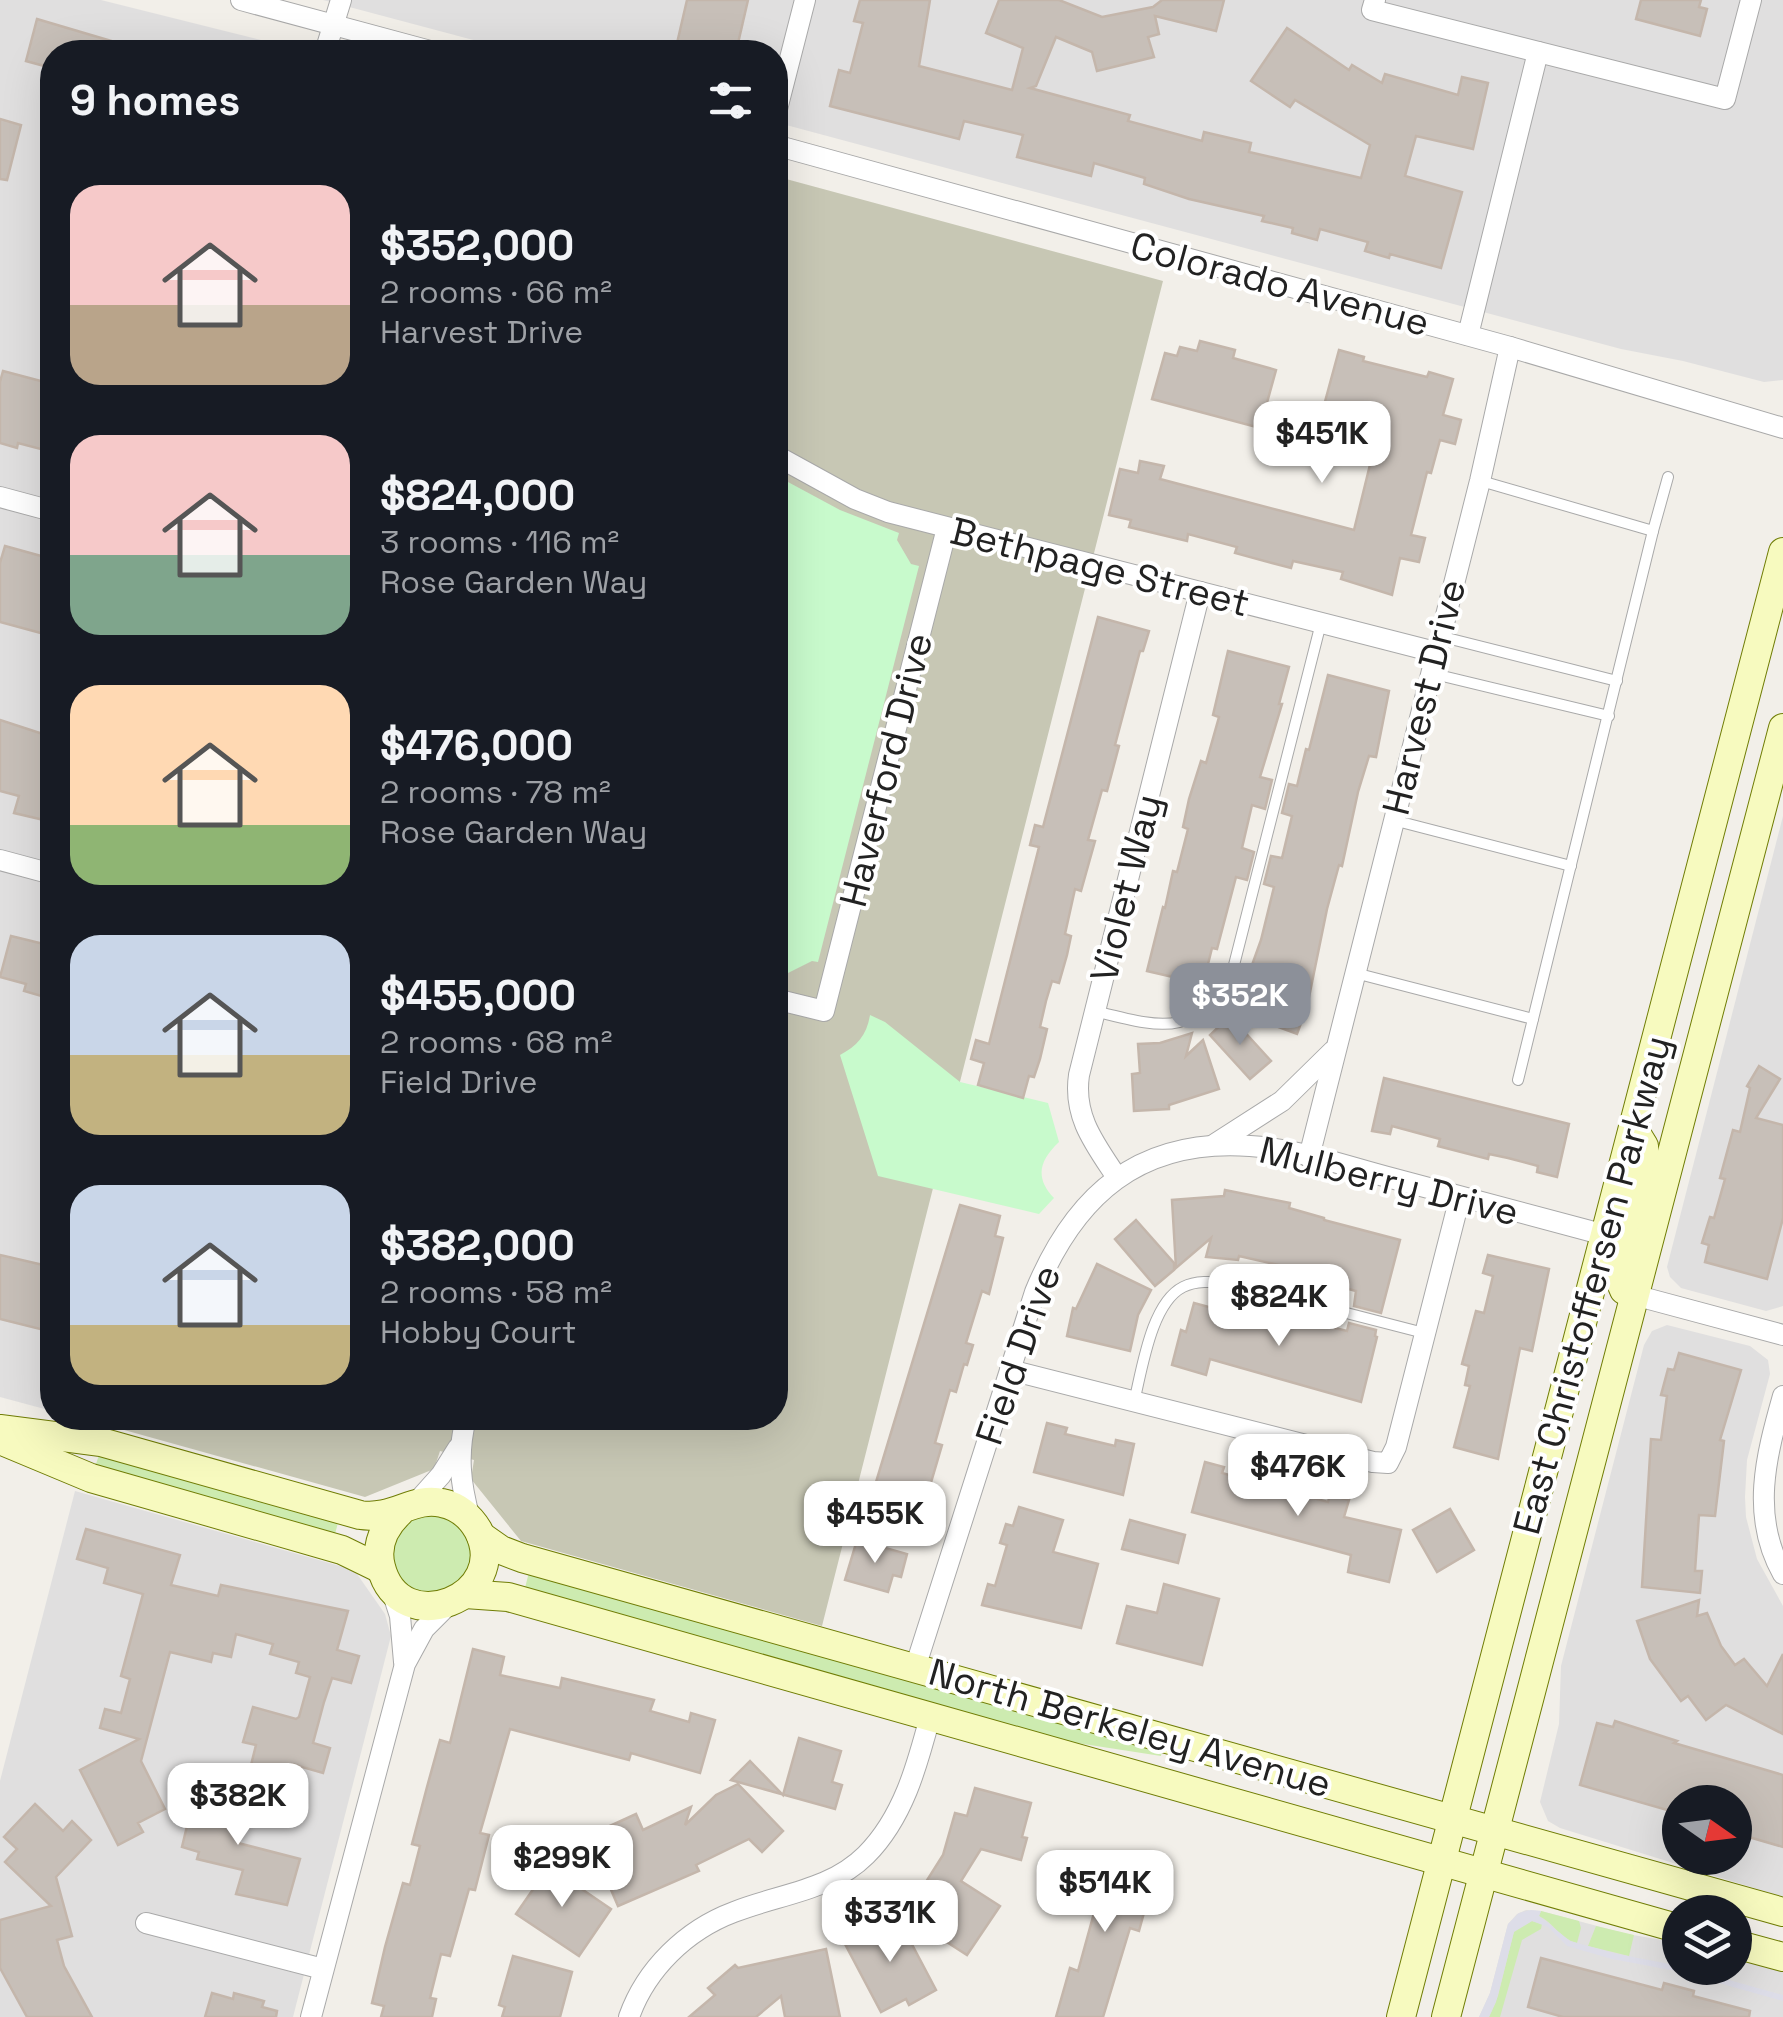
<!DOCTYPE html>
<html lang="en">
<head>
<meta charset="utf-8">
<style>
	:root { --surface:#171b24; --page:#242831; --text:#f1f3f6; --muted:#9ea1a6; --accent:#8c9099 }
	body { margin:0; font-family:"Space Grotesk",sans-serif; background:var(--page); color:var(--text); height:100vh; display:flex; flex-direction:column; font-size:38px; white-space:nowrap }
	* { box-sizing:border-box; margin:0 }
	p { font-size:32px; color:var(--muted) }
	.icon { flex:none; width:55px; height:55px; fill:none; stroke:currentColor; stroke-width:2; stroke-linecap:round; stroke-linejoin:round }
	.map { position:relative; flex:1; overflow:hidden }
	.sheet { position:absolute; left:40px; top:40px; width:748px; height:1390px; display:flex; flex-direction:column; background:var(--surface); border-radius:40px; box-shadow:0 10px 40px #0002 }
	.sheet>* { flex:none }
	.needle { width:65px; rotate:104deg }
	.controls { position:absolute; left:1662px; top:1785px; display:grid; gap:20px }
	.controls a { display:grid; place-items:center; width:90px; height:90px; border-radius:50%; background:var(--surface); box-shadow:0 10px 40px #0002; font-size:50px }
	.price { position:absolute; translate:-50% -85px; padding:0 22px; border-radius:20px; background:#fff; color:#222; font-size:32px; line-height:65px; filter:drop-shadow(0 2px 5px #0008) }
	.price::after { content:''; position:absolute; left:50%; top:60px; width:30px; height:22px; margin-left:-15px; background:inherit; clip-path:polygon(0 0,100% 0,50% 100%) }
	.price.active { background:var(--accent); color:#fff }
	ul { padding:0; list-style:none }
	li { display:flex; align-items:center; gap:30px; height:250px; padding:0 30px }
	li span { display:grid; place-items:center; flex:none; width:280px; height:200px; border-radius:30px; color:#555 }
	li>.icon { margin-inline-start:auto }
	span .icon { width:120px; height:120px; fill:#fffc; stroke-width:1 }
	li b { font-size:42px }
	h2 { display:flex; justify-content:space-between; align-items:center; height:120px; padding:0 30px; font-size:42px }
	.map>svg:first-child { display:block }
	.residential { fill:#e0dfdf; fill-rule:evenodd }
	.construction { fill:#c7c7b4 }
	.grass { fill:#cdebb0 }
	.park { fill:#c8facc }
	.plaza { fill:#dddde8 }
	.building { fill:#c7bfb8; stroke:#c4b6ab; stroke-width:2.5 }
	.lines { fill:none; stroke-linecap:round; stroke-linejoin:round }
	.lane-casing { stroke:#a9a9a9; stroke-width:12 }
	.street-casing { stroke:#a9a9a9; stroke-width:22 }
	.secondary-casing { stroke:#707d05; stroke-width:30 }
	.lane { stroke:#fff; stroke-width:10 }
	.street { stroke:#fff; stroke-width:20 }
	.secondary { stroke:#f7fabf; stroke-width:28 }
	.labels { text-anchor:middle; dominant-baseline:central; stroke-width:8; stroke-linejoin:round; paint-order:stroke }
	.street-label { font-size:38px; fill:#222; stroke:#fff }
</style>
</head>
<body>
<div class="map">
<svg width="1783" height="2017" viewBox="0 0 1783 2017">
	<rect width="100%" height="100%" fill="#f2efe9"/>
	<!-- residential -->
	<g class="residential">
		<polygon points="0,0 101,0 309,52 52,52 52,1411 0,1397"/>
		<polygon points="323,0 1783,0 1783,380 1764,382 1683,361 1621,349 775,122 775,52 518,52"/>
		<polygon points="1783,816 1783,1306 1766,1311 1681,1288 1670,1277 1667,1267"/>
		<path d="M1667,1325L1750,1346L1768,1360L1770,1374L1747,1460L1745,1497L1746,1517L1757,1559L1783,1606V1897L1560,1828L1548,1821L1540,1802L1559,1724L1561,1666L1644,1345L1652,1331ZM1680,1802H1735V1858H1680Z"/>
		<polygon points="75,1491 347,1568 357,1574 385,1614 391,1636 293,2017 0,2017 0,1781"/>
		<polygon points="1526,1910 1541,1911 1627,1934 1680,1943 1680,1968 1735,1968 1735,1959 1783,1972 1783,2017 1479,2017 1490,1993 1508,1924 1517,1914"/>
	</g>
	<!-- construction -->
	<polygon class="construction" points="775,176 1163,281 822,1626 521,1541 471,1479 474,1460 440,1451 434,1469 365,1497 117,1428 120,1418 775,1418"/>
	<!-- grass -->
	<g class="grass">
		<polygon points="100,1452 339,1519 335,1534 95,1467"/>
		<circle cx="431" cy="1553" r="41"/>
		<polygon points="529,1572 1162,1751 1161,1756 1064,1741 525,1588"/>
		<path d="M1541,1911L1579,1921L1581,1928L1577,1943C1560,1939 1554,1923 1539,1916Z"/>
		<polygon points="1532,1921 1542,1924 1541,1929 1522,1940 1500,2017 1489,2017 1498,1996 1514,1931"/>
		<polygon points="1596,1926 1634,1935 1629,1956 1588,1946"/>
	</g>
	<!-- park -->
	<g class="park">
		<polygon points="775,475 840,510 899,533 897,540 911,564 919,566 818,962 812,961 786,974 784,982 775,980"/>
		<path d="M870,1015L885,1022L960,1082L1048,1103L1059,1142C1040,1160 1034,1177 1054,1198L1039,1214L878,1176L840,1055C857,1046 867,1035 870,1015Z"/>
	</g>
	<!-- plaza -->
	<polygon class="plaza" points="1531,1910 1541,1911 1539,1916 1570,1941 1617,1954 1675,1965 1783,1995 1783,2001 1676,1971 1612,1959 1567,1946 1548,1927 1532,1921 1514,1932 1496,2002 1489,2017 1479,2017 1490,1993 1508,1924 1519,1913"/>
	<!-- building -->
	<g class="building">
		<polygon points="687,0 748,0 736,52 675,52"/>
		<polygon points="860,0 930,0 919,66 1012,90 1023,48 986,33 999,0 1059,0 1102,17 1153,7 1162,0 1224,0 1216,31 1155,16 1159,34 1148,37 1154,57 1097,71 1092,52 1056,37 1036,86 1030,88 1130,115 1128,121 1202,141 1204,132 1251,143 1249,152 1361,178 1370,145 1295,100 1290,107 1251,81 1287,28 1349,70 1352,65 1382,83 1385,74 1458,95 1462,77 1488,83 1473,149 1416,136 1405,176 1462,192 1441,268 1390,254 1389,258 1365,251 1368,242 1320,229 1317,240 1292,233 1293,228 1262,221 1264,216 1189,199 1144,184 1145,178 1094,163 1091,176 1017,157 1023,135 964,121 959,139 830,106 839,70 850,73 863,23 854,21"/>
		<polygon points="1641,0 1701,0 1699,7 1707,9 1700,36 1636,19"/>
		<polygon points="37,19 128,46 127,52 52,52 52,68 26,61"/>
		<polygon points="0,119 21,125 7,180 0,179"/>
		<polygon points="1200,341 1235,350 1233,358 1276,370 1260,428 1152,399 1165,353 1177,356 1180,347 1197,351"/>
		<polygon points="1339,350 1364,357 1363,361 1427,377 1429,372 1453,379 1443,415 1461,420 1455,444 1440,440 1431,473 1427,472 1411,535 1425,538 1419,562 1400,558 1392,595 1341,579 1343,572 1293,561 1291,568 1272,563 1235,553 1237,547 1188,534 1187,541 1129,527 1131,520 1109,515 1120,469 1138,473 1140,461 1164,466 1160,479 1354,530 1380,424 1323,409"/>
		<polygon points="3,371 52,384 52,452 18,443 17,448 0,443 0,382"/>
		<polygon points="5,546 52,559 52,636 0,622 0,563"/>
		<polygon points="1098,617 1149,631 1143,651 1140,651 1115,745 1119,746 1107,791 1102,790 1088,840 1095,841 1081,891 1075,889 1065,934 1071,936 1067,955 1059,983 1052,981 1046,1001 1040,1027 1047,1029 1040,1059 1034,1077 1029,1076 1023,1098 978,1085 984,1063 971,1059 976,1040 989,1044 1039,847 1030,845 1035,825 1043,827"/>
		<polygon points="1228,651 1289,667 1279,704 1282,704 1260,777 1272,780 1265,809 1252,805 1242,848 1254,852 1247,880 1236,877 1217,949 1212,948 1203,984 1147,971 1163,907 1165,908 1173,871 1177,872 1188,829 1183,827 1189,799 1201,761 1206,763 1219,717 1213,715"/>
		<polygon points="1328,675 1389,691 1376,757 1369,756 1358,792 1342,866 1339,865 1327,909 1307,1007 1297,1034 1235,1011 1252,996 1242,993 1261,940 1274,887 1264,884 1271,856 1282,858 1292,816 1282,813 1289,784 1297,786 1306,749 1309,750"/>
		<polygon points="0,720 52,737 52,804 48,821 14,813 19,796 0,791"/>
		<polygon points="11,936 52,946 52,999 24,991 26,984 0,977"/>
		<polygon points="1230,1016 1271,1061 1250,1079 1210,1035"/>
		<polygon points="1192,1033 1186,1056 1203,1040 1219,1089 1169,1105 1169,1109 1134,1111 1132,1074 1140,1073 1138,1044 1160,1043"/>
		<polygon points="1759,1066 1780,1079 1756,1118 1783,1125 1783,1218 1767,1279 1705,1262 1709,1245 1702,1243 1710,1217 1714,1218 1725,1179 1720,1178 1733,1130 1740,1132 1750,1088 1747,1086"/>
		<polygon points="1384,1078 1569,1124 1557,1177 1537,1172 1538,1166 1508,1158 1489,1154 1488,1159 1438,1146 1440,1139 1392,1126 1390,1134 1372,1131"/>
		<polygon points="1225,1190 1290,1203 1289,1208 1324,1218 1324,1220 1400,1240 1381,1313 1354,1306 1356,1291 1319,1281 1282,1269 1283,1266 1239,1256 1238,1260 1206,1257 1211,1238 1176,1268 1172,1200 1224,1196"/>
		<polygon points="960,1205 1000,1216 995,1236 1003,1238 989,1294 982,1291 966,1343 973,1345 967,1365 964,1364 956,1392 950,1390 935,1443 942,1445 927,1496 919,1494 914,1514 870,1502"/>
		<polygon points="1136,1220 1174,1263 1174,1270 1155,1286 1115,1239"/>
		<polygon points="0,1255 52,1267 52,1332 0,1319"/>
		<polygon points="1488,1255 1549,1269 1532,1351 1520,1348 1498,1459 1454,1447 1470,1386 1465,1385 1469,1366 1462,1364 1476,1311 1484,1313 1493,1276 1483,1273"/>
		<polygon points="1097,1264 1151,1290 1138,1315 1130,1351 1067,1336 1073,1308 1076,1309"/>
		<polygon points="1194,1303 1234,1314 1237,1304 1347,1331 1349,1323 1376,1330 1375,1336 1377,1337 1361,1402 1210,1359 1206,1375 1172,1365 1181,1330 1186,1332"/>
		<polygon points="1679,1353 1741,1370 1720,1440 1724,1441 1715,1516 1699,1515 1695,1571 1702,1571 1700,1593 1642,1587 1651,1439 1661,1440 1667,1396 1661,1395 1668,1369 1674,1370"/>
		<polygon points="1047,1423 1067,1428 1065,1434 1115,1446 1116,1440 1134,1444 1123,1495 1034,1472"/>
		<polygon points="1205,1462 1224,1467 1222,1473 1257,1483 1259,1476 1279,1481 1276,1488 1328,1502 1330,1495 1349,1500 1344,1517 1401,1530 1389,1582 1348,1572 1351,1555 1192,1512"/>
		<polygon points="1019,1507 1063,1520 1053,1552 1098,1564 1081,1628 982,1605 988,1584 995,1586 1007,1545 1000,1543 1006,1524 1013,1526"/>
		<polygon points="1450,1509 1474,1550 1437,1572 1413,1530"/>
		<polygon points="1130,1520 1185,1535 1178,1563 1122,1549"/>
		<polygon points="86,1529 180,1555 171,1585 218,1596 221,1585 348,1611 337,1650 359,1656 351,1683 332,1678 324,1702 313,1743 330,1748 323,1773 292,1764 289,1775 251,1765 256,1745 243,1742 253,1707 296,1719 299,1717 310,1677 296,1673 299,1662 270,1654 273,1644 236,1634 231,1657 213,1653 211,1662 170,1652 141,1761 165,1809 138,1823 143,1832 118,1845 80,1770 139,1739 100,1728 105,1709 121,1713 130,1679 121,1676 143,1594 104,1583 108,1568 77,1559"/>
		<polygon points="857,1540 907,1554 901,1577 893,1575 888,1592 845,1580"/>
		<polygon points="1164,1584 1219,1599 1202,1665 1117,1643 1127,1606 1157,1613"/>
		<polygon points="1699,1600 1697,1616 1707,1613 1721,1646 1735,1665 1744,1659 1767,1686 1783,1654 1783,1734 1726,1705 1706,1720 1688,1696 1681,1701 1650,1659 1637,1621"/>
		<polygon points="473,1649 504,1657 500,1675 560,1688 562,1678 654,1700 650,1711 689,1722 691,1713 715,1720 700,1773 631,1753 629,1760 510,1729 480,1833 489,1835 475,1890 469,1889 450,1956 441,1954 430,1998 436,1999 432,2017 381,2017 384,2006 372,2003 385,1947 403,1883 410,1885 420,1846 412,1844 427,1787 440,1740 450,1743"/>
		<polygon points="1615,1721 1677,1741 1674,1743 1783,1775 1783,1847 1735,1833 1735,1802 1677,1802 1674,1812 1580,1785 1597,1723 1613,1727"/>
		<polygon points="799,1738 841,1751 832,1782 842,1785 835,1809 731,1780 750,1761 783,1795"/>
		<polygon points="738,1784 783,1831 762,1852 749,1839 696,1865 699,1871 618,1906 588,1836 636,1814 643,1830 691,1807 685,1825 716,1795"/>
		<polygon points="214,1788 244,1796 241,1808 246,1809 238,1843 300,1859 287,1905 236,1894 243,1870 197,1859 199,1852 182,1847 194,1797 211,1800"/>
		<polygon points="975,1788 1031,1803 1022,1837 1027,1838 1021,1860 981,1849 961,1881 1000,1906 967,1955 905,1915 943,1855 955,1813 967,1816"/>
		<polygon points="35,1804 63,1831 72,1821 91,1840 56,1877 72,1936 57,1940 64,1966 92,2017 27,2017 0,1968 0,1920 51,1906 5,1862 17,1849 4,1837"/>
		<polygon points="542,1862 611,1909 579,1956 516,1914 534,1888 527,1883"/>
		<polygon points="1081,1867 1110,1875 1113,1867 1162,1880 1153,1911 1145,1909 1139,1931 1130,1928 1103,2017 1056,2017 1070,1968 1078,1971 1094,1913 1070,1907"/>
		<polygon points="897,1916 936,1990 909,2005 906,1999 881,2012 845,1944"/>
		<polygon points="826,1949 840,2017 785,2017 781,1996 756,2017 689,2017 715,1995 708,1988 735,1965 738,1968"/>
		<polygon points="513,1956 572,1972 560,2017 502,2017 505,2007 499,2005"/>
		<polygon points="1541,1958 1662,1990 1664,1983 1694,1991 1693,1996 1750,2011 1749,2017 1563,2017 1528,2007"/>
		<polygon points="212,1993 233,1999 234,1993 264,2001 262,2007 277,2011 276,2017 205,2017"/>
	</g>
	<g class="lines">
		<!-- lane casing -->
		<g class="lane-casing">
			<g id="lane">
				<polyline points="1481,481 1653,531 1668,477"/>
				<polyline points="1439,636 1617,681"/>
				<polyline points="1430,673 1609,716"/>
				<polyline points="1393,820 1571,866"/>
				<polyline points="1355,973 1533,1019"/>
				<path d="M1095,1011C1166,1029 1197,1039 1234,965L1321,623"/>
				<polyline points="1518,1080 1653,531"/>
				<path d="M1134,1402C1142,1370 1151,1303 1183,1287C1197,1280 1215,1282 1230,1283L1424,1333"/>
			</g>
		</g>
		<!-- street casing -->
		<g class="street-casing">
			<g id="street">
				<polyline points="241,0 434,52"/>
				<polyline points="1375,0 1372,10 1725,99 1751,0"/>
				<polyline points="325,52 341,0"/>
				<polyline points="775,117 805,0"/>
				<polyline points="775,145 1510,347 1783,428"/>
				<polyline points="1468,335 1538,52"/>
				<polyline points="775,455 855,499 888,512 1435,652"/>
				<polyline points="0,497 52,511"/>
				<polyline points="0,860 52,874"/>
				<polyline points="775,999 824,1011 947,528"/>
				<polyline points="1215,1144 1282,1101 1333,1051"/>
				<polyline points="1309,1157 1480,481 1510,347"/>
				<path d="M1116,1176C1094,1143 1073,1116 1079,1075L1200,592"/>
				<polyline points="1634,1295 1783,1335"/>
				<polyline points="1010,1370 1373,1462 1388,1463 1396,1447 1460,1197"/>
				<path d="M1783,1396C1766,1456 1750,1516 1783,1574"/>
				<path d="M466,1418C457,1454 460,1483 470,1519"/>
				<polyline points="415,1504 441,1475 458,1448"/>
				<polyline points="391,1588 400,1616 404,1662"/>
				<path d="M915,1668L1035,1292C1075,1195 1139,1138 1250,1146C1298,1149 1345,1166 1391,1178C1462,1197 1533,1216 1605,1235"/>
				<polyline points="146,1923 323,1969"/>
				<polyline points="311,2017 405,1664 424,1629 449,1604"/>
				<path d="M629,2017C646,1969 686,1930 734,1912C779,1894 830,1891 866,1855C903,1818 917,1766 930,1717"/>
			</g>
		</g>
		<!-- secondary casing -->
		<g class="secondary-casing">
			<g id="secondary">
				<polyline points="1633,1128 1644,1146 1645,1162 1618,1276 1624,1290 1634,1295"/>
				<path d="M0,1429L101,1442L360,1515C394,1520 414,1496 442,1503C457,1506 470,1516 478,1530C513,1597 400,1642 381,1567C375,1545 384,1527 400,1512"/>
				<polyline points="0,1440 91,1478 342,1550 381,1569"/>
				<polyline points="481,1536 501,1550 522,1558 1783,1912"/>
				<polyline points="465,1594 508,1597 1680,1929"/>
				<polyline points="1735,1944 1783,1957"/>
				<polyline points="1401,2017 1783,552"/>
				<polyline points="1446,2017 1783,728"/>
			</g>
		</g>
		<!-- lane -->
		<use href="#lane" class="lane"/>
		<!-- street -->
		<use href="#street" class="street"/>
		<!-- secondary -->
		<use href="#secondary" class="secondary"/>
	</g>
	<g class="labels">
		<!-- street labels -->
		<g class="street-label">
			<text transform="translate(1280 284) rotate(15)">Colorado Avenue</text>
			<text transform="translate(1100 567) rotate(14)">Bethpage Street</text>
			<text transform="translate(1424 697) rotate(-76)">Harvest Drive</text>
			<text transform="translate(886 770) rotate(-76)">Haverford Drive</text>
			<text transform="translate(1126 888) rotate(-76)">Violet Way</text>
			<text transform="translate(1389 1181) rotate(14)">Mulberry Drive</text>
			<text transform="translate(1592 1285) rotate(-75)">East Christoffersen Parkway</text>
			<text transform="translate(1018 1355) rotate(-71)">Field Drive</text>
			<text transform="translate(1130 1728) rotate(16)">North Berkeley Avenue</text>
		</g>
	</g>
</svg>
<div class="controls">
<a><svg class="needle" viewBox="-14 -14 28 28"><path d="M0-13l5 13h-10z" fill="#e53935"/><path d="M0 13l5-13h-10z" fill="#9ea1a6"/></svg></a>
<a><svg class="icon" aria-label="layers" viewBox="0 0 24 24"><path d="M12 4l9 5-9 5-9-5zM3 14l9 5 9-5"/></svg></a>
</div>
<b class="price" style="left:1322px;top:486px">$451K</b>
<b class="price active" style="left:1240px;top:1048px">$352K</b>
<b class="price" style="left:1279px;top:1349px">$824K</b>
<b class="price" style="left:1298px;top:1519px">$476K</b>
<b class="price" style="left:875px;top:1566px">$455K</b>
<b class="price" style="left:238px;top:1848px">$382K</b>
<b class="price" style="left:562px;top:1910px">$299K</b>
<b class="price" style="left:1105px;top:1935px">$514K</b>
<b class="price" style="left:890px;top:1965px">$331K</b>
<section class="sheet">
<h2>9 homes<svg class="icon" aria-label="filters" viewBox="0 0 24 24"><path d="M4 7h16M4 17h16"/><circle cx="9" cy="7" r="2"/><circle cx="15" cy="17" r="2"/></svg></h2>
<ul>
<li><span style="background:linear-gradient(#f6c9c9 60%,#b9a48a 0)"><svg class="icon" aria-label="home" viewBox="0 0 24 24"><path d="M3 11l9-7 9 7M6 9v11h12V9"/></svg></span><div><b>$352,000</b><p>2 rooms · 66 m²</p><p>Harvest Drive</p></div></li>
<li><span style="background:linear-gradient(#f6c9c9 60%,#7fa58c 0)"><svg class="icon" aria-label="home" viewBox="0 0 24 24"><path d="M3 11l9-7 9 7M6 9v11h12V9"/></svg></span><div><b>$824,000</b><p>3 rooms · 116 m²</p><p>Rose Garden Way</p></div></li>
<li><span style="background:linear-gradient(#ffd9b3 70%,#8fb573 0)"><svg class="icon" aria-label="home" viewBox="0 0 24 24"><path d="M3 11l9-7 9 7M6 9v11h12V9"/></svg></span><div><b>$476,000</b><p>2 rooms · 78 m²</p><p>Rose Garden Way</p></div></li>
<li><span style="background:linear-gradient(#c9d6e8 60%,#c2b280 0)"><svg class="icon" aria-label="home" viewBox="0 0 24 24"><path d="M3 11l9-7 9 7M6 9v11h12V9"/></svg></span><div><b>$455,000</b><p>2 rooms · 68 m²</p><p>Field Drive</p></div></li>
<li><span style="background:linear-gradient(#c9d6e8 70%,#c2b280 0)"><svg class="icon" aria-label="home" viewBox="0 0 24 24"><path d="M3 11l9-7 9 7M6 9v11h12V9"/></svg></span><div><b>$382,000</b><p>2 rooms · 58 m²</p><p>Hobby Court</p></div></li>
</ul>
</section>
</div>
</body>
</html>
